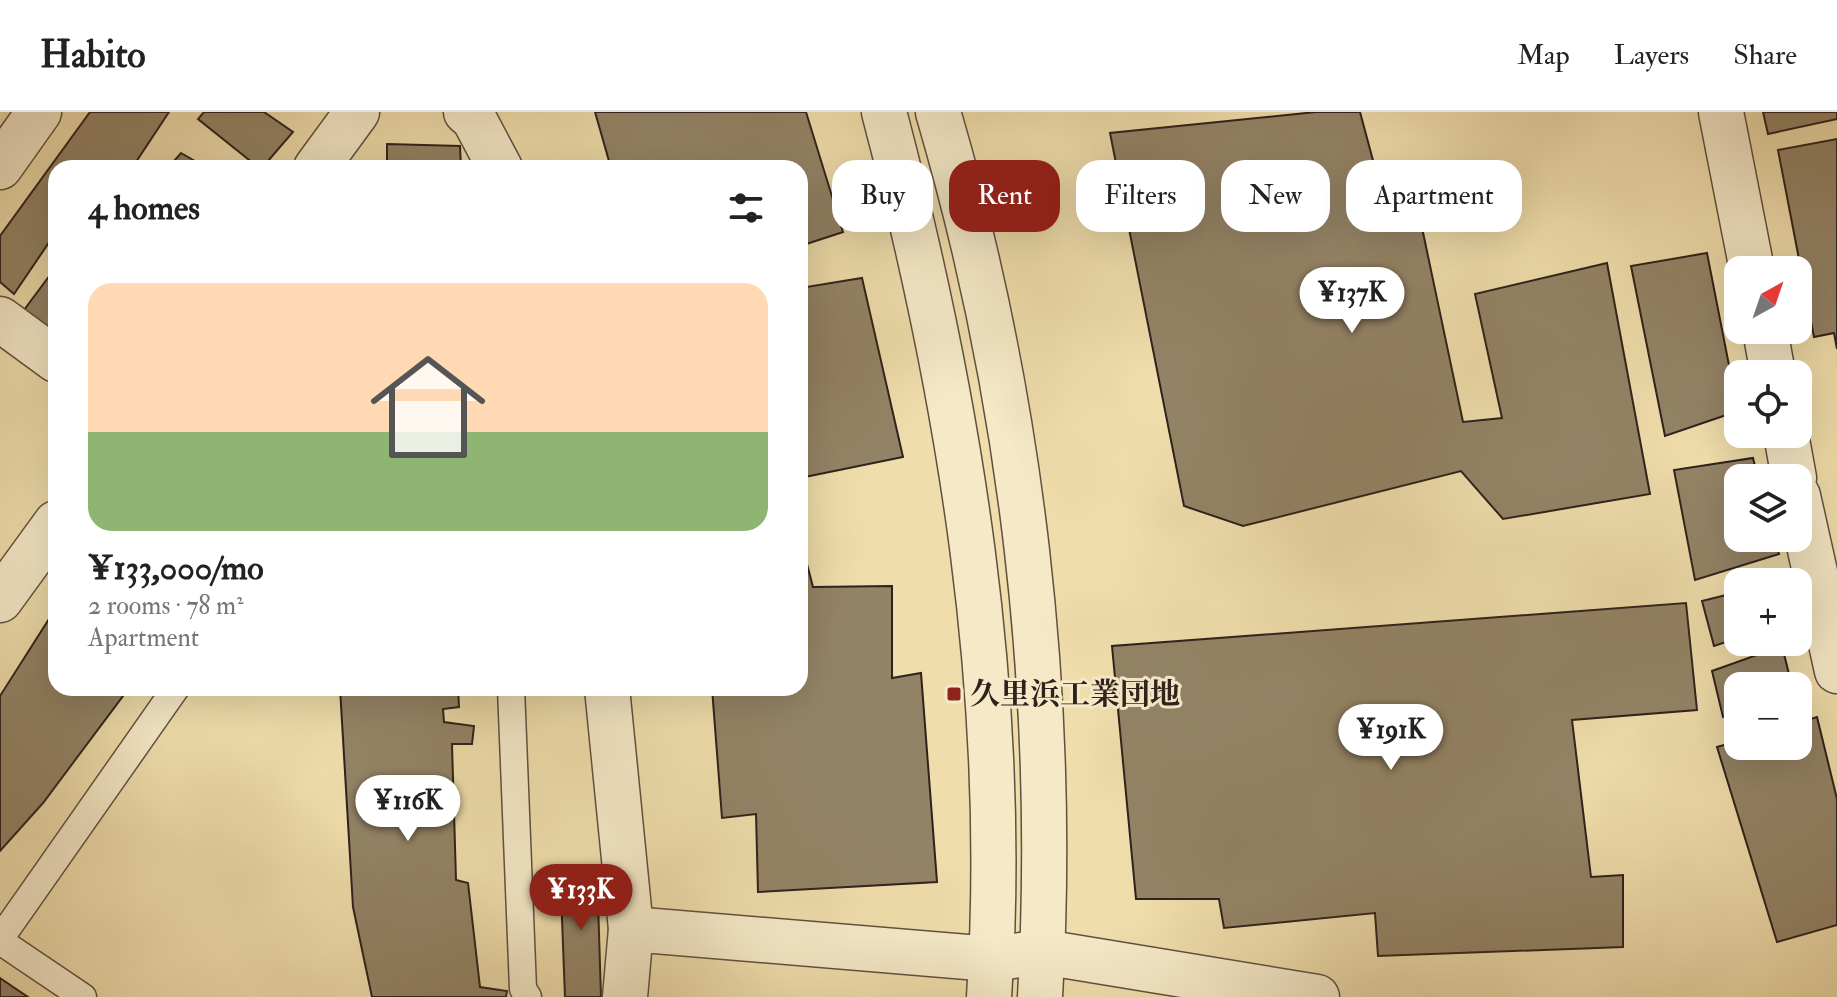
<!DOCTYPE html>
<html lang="en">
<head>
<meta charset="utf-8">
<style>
	:root { --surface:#fff; --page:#f2f2f2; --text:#222; --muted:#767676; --line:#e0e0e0; --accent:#8f2418 }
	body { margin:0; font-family:"IM FELL Double Pica","Noto Serif JP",serif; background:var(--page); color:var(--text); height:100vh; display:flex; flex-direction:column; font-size:30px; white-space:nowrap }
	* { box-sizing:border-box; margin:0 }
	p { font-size:26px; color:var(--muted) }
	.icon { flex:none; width:44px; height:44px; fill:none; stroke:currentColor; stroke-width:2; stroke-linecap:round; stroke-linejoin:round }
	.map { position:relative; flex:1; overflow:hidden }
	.details { position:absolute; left:48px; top:48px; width:760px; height:536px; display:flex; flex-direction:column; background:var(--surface); border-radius:24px; box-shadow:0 8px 32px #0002 }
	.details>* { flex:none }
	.banner { position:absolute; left:832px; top:48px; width:760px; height:72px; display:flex; gap:16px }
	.needle { width:52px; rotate:40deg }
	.fabs { position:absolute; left:1724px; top:144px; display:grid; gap:16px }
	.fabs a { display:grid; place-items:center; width:88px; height:88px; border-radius:16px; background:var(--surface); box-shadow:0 8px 32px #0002; font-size:40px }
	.price { position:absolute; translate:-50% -68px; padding:0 18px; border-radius:28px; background:#fff; color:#222; font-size:26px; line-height:52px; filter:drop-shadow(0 2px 4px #0008) }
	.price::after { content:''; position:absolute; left:50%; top:48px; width:24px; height:18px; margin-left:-12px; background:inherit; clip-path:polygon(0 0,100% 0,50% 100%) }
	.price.on { background:var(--accent); color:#fff }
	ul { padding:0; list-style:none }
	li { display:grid; align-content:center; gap:16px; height:424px; padding:0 40px }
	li+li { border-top:2px solid var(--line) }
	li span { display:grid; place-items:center; height:248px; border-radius:24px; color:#555 }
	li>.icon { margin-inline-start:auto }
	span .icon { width:144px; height:144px; fill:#fffc; stroke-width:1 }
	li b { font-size:34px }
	h2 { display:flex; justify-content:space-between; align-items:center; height:96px; padding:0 40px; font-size:34px }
	.tag { padding:0 28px; border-radius:24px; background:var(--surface); box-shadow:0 8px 32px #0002; font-size:28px; line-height:72px }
	.tag.on { background:var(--accent); color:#fff }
	header { display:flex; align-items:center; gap:48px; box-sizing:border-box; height:112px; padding:0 40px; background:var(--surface); border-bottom:2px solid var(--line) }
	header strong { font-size:38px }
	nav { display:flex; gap:44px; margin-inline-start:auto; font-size:28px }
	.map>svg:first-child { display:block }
	.building { fill:#938366; stroke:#2f211c; stroke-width:2 }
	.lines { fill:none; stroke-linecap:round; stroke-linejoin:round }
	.service-casing { stroke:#5f5040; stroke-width:29 }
	.minor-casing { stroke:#5f5040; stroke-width:47 }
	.tertiary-casing { stroke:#5f5040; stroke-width:47 }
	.service { stroke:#f5e9c8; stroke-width:26 }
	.minor { stroke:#f5e9c8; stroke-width:44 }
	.tertiary { stroke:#f5e9c8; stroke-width:44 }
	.poi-dot { fill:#8f2418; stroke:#f5e9c8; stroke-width:3 }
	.labels { text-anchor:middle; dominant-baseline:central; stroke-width:6; stroke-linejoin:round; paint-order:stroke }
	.poi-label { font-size:30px; font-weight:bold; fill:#2f211c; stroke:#f5e9c8; text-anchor:start }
</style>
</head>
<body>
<header>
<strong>Habito</strong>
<nav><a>Map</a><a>Layers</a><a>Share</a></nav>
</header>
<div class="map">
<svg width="1837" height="885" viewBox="0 0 1837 885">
	<rect width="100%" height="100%" fill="#efddab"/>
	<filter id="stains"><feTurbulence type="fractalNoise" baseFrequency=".0025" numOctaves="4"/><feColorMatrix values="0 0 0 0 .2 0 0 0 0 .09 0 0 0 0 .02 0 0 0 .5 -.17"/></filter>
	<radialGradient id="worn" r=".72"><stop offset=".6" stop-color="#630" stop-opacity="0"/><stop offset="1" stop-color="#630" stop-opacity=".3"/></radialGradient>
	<!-- building -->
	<g class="building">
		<polygon points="90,0 169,0 132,56 56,56 56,136 50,129 14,182 0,170 0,124"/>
		<polygon points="204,0 264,0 293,20 262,56 259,56 198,7"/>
		<polygon points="595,0 806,0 843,120 800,134 800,56 611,56"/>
		<polygon points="1316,0 1360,0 1382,82 1413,73 1463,310 1502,306 1475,182 1607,151 1650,382 1503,407 1461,359 1243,414 1184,394 1110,21"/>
		<polygon points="1763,0 1837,0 1837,7 1768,22"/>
		<polygon points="1837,27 1837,237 1834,221 1814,225 1778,38"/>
		<polygon points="387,32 460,34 461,56 387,56"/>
		<polygon points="181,41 207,56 168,56"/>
		<polygon points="1707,141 1738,299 1665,324 1631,154"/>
		<polygon points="56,155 56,223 24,198"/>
		<polygon points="862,166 903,345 800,366 800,176"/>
		<polygon points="1753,346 1758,366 1738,366 1738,426 1775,426 1779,442 1695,468 1674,358"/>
		<polygon points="803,437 813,475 892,474 892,566 921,561 937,770 758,780 756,702 722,706 712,576 800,576 800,438"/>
		<polygon points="1738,480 1738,526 1714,534 1702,489"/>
		<polygon points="1686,491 1697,598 1572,608 1591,765 1623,763 1623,835 1378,844 1375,801 1224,816 1219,787 1136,787 1112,534"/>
		<polygon points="56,496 56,576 129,576 43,691 0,739 0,584"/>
		<polygon points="1782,534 1792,574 1738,574 1738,600 1723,605 1712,559"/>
		<polygon points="340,576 458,576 459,595 443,597 444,610 474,614 472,632 452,632 456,768 468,771 480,875 507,879 506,885 372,885 353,795"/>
		<polygon points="1817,605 1837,687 1837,813 1777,830 1717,635 1738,629 1738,634 1798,634 1798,611"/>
		<polygon points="560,755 597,758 601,885 565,885"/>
		<polygon points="0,866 28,885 0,885"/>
	</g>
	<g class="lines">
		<!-- service casing -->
		<g class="service-casing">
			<g id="service">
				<polyline points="511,576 523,877 528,885"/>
				<polyline points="0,827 176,576"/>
				<polyline points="0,829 83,885"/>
			</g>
		</g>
		<!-- minor casing -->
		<g class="minor-casing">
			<g id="minor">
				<polyline points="466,0 474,7 500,56"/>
				<polyline points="1721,0 1752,158"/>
				<polyline points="0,55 39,0"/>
				<polyline points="0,207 56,248"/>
				<polyline points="1765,218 1773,262"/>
				<polyline points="1786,322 1794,366"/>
				<polyline points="1798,384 1837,559"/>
				<polyline points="607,576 631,817"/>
				<polyline points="625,885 631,817 991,847 1043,840 1317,885"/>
			</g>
		</g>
		<!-- tertiary casing -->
		<g class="tertiary-casing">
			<g id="tertiary">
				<path d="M884,0C960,288 1009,586 989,885"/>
				<path d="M938,0C1022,285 1057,588 1040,885"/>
				<polyline points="316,56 357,0"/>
				<polyline points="0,488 56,411"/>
			</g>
		</g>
		<!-- service -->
		<use href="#service" class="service"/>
		<!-- minor -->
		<use href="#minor" class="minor"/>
		<!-- tertiary -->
		<use href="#tertiary" class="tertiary"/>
	</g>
	<!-- markers -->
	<rect class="poi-dot" x="946" y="574" width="16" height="16" rx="4"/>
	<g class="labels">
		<!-- poi labels -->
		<g class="poi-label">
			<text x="970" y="582">久里浜工業団地</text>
		</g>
	</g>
	<rect width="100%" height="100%" filter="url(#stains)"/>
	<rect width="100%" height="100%" fill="url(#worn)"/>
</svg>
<div class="fabs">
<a><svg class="needle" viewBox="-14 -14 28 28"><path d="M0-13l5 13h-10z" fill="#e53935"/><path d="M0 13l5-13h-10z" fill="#767676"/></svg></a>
<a><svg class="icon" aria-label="locate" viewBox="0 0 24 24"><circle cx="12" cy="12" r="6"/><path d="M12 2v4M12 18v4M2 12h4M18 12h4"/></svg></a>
<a><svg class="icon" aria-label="layers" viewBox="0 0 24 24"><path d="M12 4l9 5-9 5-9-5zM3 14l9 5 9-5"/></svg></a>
<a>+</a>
<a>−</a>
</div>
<b class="price" style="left:1352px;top:223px">¥137K</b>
<b class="price" style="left:1391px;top:660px">¥191K</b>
<b class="price" style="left:408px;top:731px">¥116K</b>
<b class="price on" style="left:581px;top:820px">¥133K</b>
<div class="banner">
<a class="tag">Buy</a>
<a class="tag on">Rent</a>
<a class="tag">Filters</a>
<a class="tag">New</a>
<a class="tag">Apartment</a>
</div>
<section class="details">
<h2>4 homes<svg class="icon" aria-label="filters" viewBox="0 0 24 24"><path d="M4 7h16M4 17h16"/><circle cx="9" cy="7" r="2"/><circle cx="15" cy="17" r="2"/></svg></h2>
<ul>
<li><span style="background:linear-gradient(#ffd9b3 60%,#8fb573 0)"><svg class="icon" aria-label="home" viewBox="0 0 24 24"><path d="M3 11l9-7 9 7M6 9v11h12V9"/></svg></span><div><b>¥133,000/mo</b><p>2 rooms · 78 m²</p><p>Apartment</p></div></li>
</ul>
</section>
</div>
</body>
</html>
